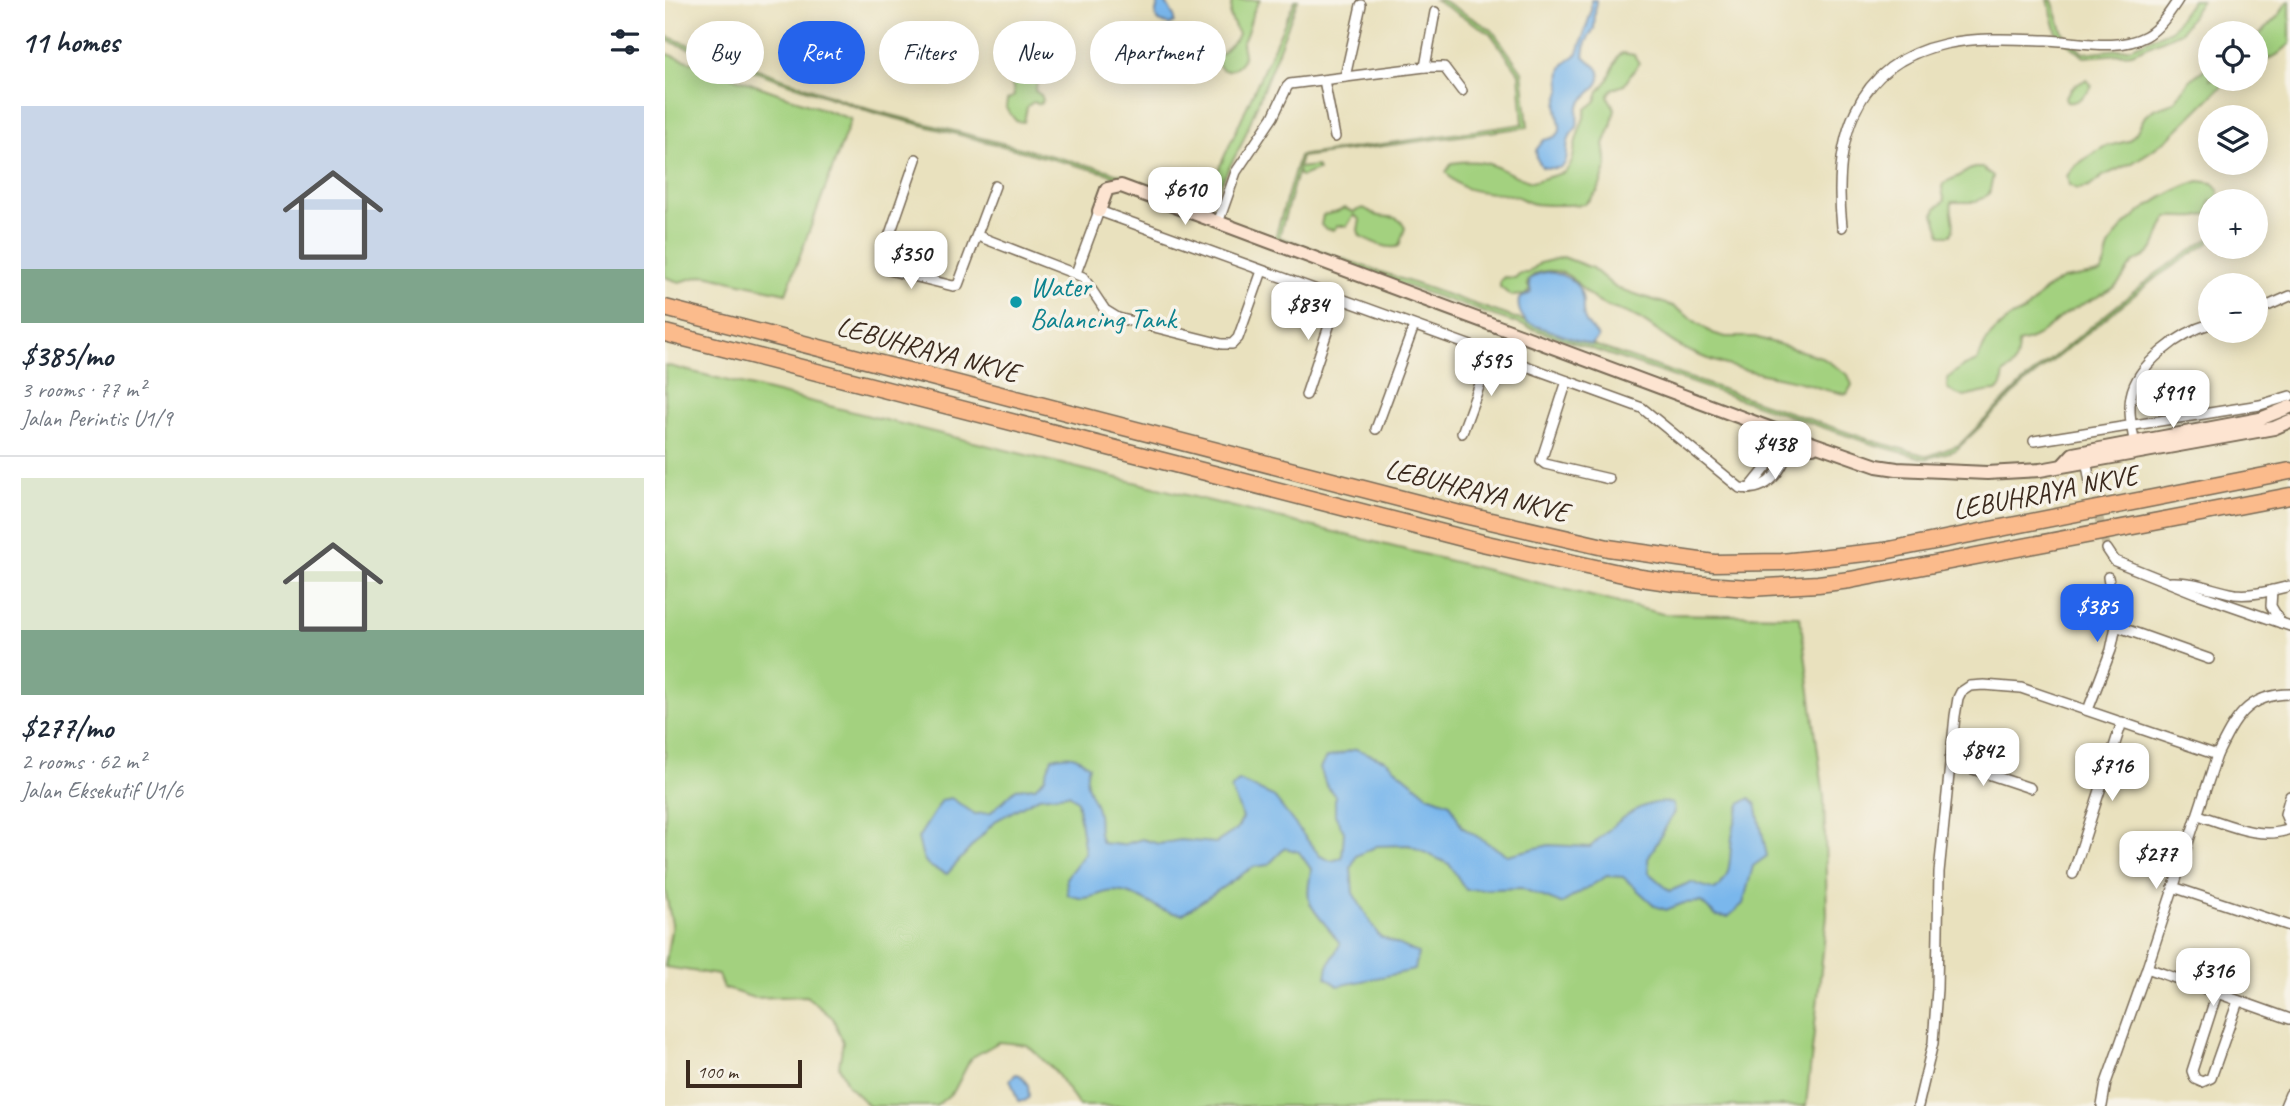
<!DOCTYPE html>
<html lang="en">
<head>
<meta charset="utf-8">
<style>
	:root { --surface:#fff; --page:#f2f2f3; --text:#1f2937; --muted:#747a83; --line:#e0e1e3; --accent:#2563eb }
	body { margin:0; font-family:Caveat,sans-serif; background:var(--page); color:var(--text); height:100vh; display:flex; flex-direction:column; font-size:26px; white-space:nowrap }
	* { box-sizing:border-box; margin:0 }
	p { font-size:23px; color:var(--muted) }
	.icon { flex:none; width:38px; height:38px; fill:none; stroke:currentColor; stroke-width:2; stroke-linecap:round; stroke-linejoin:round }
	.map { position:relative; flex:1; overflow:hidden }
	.drawer { display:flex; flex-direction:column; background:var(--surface); width:665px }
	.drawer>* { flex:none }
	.top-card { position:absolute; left:21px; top:21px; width:665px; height:63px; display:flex; gap:14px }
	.fabs { position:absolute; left:1533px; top:21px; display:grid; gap:14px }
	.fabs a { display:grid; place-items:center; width:70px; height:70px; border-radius:50%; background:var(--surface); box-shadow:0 4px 18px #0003; font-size:35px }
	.scale { position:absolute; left:21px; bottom:18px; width:116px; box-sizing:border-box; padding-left:7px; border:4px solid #3b2a1e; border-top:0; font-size:19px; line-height:24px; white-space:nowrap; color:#3b2a1e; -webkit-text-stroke:5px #f7f3e8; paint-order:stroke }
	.price { position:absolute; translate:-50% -60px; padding:0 16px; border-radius:14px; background:#fff; color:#222; font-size:23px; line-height:46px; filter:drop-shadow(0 2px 4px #0008) }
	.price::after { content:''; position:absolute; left:50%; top:42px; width:21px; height:16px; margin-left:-10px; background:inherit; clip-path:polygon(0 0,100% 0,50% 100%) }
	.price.on { background:var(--accent); color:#fff }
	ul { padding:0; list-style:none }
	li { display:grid; align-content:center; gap:14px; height:371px; padding:0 21px }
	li+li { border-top:2px solid var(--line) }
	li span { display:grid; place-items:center; height:217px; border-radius:0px; color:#555 }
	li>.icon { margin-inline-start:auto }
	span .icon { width:126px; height:126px; fill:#fffc; stroke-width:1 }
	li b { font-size:30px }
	h2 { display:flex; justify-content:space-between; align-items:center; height:84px; padding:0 21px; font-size:30px }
	.tag { padding:0 24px; border-radius:32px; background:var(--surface); box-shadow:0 4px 18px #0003; font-size:24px; line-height:63px }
	.tag.on { background:var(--accent); color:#fff }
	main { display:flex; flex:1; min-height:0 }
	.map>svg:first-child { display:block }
	.green { fill:#a3d17f; stroke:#6f7e4e; stroke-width:2 }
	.water { fill:#7ab7ec; stroke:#5a7085; stroke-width:2 }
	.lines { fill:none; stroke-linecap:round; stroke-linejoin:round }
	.street-tunnel { stroke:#c6bc9e; stroke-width:9; stroke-dasharray:9 4.5; stroke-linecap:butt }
	.street-casing { stroke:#786a56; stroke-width:12 }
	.secondary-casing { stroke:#786a56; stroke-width:16 }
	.highway-casing { stroke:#786a56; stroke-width:19 }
	.street { stroke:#fff; stroke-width:9 }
	.secondary { stroke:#fde4d1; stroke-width:12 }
	.highway { stroke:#fbbb8c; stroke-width:16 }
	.culture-dot { fill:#0f9aa8; stroke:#f7f3e8; stroke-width:2.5 }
	.labels { text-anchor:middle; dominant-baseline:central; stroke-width:7; stroke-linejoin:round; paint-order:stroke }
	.culture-label { font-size:28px; fill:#0d838f; stroke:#f7f3e8; text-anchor:start }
	.street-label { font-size:28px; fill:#3b2a1e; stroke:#f7f3e8 }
</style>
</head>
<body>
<main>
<section class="drawer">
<h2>11 homes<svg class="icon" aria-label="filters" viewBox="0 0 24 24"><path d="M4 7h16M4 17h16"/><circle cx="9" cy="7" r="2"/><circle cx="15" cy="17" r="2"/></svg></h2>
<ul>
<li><span style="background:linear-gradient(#c9d6e8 75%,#7fa58c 0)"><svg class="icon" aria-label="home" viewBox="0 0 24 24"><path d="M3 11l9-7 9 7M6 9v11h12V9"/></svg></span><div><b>$385/mo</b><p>3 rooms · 77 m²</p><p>Jalan Perintis U1/9</p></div></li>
<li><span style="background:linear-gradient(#dfe7d0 70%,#7fa58c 0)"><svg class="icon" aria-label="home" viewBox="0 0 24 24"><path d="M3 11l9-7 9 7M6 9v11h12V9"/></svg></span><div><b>$277/mo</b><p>2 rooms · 62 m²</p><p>Jalan Eksekutif U1/6</p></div></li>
</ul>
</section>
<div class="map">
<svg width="1625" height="1106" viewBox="0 0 1625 1106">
	<rect width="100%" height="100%" fill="#f7f3e8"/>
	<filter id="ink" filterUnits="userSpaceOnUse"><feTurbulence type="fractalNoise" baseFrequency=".0143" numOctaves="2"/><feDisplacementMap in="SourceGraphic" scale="14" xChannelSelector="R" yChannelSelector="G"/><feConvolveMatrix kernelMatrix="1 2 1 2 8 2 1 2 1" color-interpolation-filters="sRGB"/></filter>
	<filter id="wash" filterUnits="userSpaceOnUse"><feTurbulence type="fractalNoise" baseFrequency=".00686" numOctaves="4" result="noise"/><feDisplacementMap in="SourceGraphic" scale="28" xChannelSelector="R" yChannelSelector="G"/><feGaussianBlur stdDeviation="1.57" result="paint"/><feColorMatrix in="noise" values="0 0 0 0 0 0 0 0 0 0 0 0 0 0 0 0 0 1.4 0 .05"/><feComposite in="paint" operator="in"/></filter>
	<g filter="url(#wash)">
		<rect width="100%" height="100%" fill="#e9e1be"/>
		<!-- green -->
		<g class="green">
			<path d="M567,0H595C584,13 586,30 577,43C577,47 579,51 579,55C578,68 552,81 553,57L570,40L573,34L565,16Z"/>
			<polygon points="630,0 633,0 577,143 541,212 441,173 206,112 0,40 0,36 203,109 442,170 538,204"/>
			<polygon points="770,0 777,0 827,30 857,71 863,127 636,157 633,168 651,166 653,170 637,176 634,175 633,170 614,237 1208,441 1263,456 1294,445 1359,381 1492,273 1545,238 1545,242 1493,276 1360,383 1291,450 1261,459 1207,444 609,241 634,156 858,124 854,73 825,33"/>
			<polygon points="1383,0 1387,0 1398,33 1418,53 1465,48 1506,30 1527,0 1537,0 1516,32 1467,53 1419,57 1392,34"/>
			<polygon points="1625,0 1625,44 1612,55 1591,64 1591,38 1615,14 1621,3"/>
			<polygon points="0,53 186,119 121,293 40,275 14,282 0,277"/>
			<path d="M957,53L969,55L974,63L959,85L946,90L943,97L950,109L946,127L939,144L942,166L933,191L920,204C910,205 874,206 866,203C860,201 856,198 850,196C824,190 798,197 781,172L787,163C830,157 831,171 867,182L900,172C910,162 908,153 911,141C914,129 919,121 921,109L931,101L934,91L943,80L953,56Z"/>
			<path d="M354,61C364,63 356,60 365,66C380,76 373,76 370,91L376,95L378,100L375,104L368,102L362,107L359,122L351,121L341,108L342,100L349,96L348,88L342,75L348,64Z"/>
			<polygon points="1545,65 1545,79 1564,79 1505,137 1486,151 1467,163 1438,176 1424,187 1412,189 1404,185 1402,176 1409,167 1424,156 1439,147 1463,141 1471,133 1480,116 1489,109 1509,102 1526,79"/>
			<path d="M1421,80L1427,86C1422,94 1412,104 1402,102L1400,97L1410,85Z"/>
			<path d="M1309,168H1317L1328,176L1324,194L1311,202H1287C1284,214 1293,222 1286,235H1276L1269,214L1271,208L1280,201C1273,179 1279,184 1294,176C1299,173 1303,170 1309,168Z"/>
			<path d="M1534,181L1548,183L1554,191L1552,201H1545L1543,214C1530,220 1518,216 1503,217C1494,228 1494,246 1482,255C1478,259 1472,259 1468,263C1460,271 1458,282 1448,288C1432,299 1414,304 1399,315C1381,327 1377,338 1353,343C1352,357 1352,366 1339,373L1337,386L1332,391C1313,390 1300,404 1282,388L1283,378L1295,368L1312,361L1323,338L1332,329L1344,318L1360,311L1381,289L1398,279L1435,273C1443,264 1440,253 1446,243C1461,216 1505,190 1534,181Z"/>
			<path d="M679,208L688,212L698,208C704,210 708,215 714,216C726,218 734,215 740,228L734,246C724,251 705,241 695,236L693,230L695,220L689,215L682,226H672L669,230L660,229L656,225L658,215L672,212Z"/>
			<path d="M898,257L927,268L951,288L1008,306L1047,333L1061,337H1090L1156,357L1183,375L1187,385L1182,394C1164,393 1148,385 1131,381C1090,372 1051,366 1014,346C998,337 986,324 969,316C958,311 946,309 935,303C919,295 911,277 898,273C886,269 866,270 862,284L865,290L860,295L846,296L835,287V281L839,277L850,278L855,273H863L875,263Z"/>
			<polygon points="0,365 998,614 1135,616 1159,797 1162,915 1141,1106 414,1106 390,1071 362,1045 334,1042 306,1058 289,1091 271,1106 204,1106 183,1086 174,1066 178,1042 168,1018 141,996 89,998 58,988 53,975 0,967 7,924 0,890"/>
		</g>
		<!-- water -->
		<g class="water">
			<path d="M494,0H499L509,16V22L504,25L493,21C488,11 493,9 494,0Z"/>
			<path d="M926,0H931L929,29L921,42L919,56C923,60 928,64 932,68C944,83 920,94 914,105C910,112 914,119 912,127C911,128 905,135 905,136C897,153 912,174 877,167L872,159L871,150L879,140C905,135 892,124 892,106C892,101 895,95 896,90C896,83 894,75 897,68C900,60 908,59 913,53L926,12Z"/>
			<path d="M882,272C900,274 917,282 918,303C918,309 917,314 920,320C923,327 930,330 933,338L926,345L862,323C856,315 852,309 854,299L866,293L864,280L873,274Z"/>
			<path d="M691,749L720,760L763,795L785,803L797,827L842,855L884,845L925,847C947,827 974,797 1007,803L1009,812L983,859L984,873L1005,891L1026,882L1050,890C1070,874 1063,854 1068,832C1069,823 1073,813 1075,804L1085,798L1091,804L1102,856L1088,866L1078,904L1063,917L1051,916L1036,902L1019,903L1001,910L990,906L958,877L942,876L896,904L856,888L801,890L784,864L744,845L712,846L691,856L686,868L688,893L714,936L753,953L750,970L673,986L661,977L663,966L675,944C667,930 650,915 645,903C641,893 645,880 646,869L634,852L620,848L603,865L588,867L518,914C496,915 479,895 457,892C439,889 433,897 419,898C415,899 408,896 403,895L401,878L420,853L412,800L404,794L374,797L330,821L282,874C258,866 258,861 253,838L277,800L286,798L310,814L325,813L351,789L370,787L379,779L387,758C403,753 412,755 424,766C416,789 430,794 433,815C435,827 431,830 437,843L457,845L477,839L494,844L515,840L551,843L572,829L578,818L566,789L574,781L608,796L655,856L666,861L677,858L679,832L670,815V796L661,785L655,768L661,758Z"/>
			<polygon points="351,1074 355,1075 363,1085 364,1097 360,1101 353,1101 345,1079"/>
		</g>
	</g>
	<g filter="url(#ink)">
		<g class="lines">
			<!-- street-tunnel -->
			<polyline class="street-tunnel" points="1426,488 1442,549"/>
			<!-- street casing -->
			<g class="street-casing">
				<g id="street">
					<polyline points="760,67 770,12"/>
					<polyline points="680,77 696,5"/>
					<polyline points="659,80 670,137"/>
					<polyline points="251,159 217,257 218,264 224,270 288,286 293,285 330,186"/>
					<polyline points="553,223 571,172 608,117 622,87 625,84 760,67 779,67 797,91"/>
					<path d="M1177,227C1168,143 1187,64 1280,44C1313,37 1348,39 1381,40C1413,41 1452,52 1481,36C1495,28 1505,12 1513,0"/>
					<polyline points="313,236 418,277 440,310 453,318 557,344 567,344 573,338 597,271"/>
					<path d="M411,273L434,211L977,408L1075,488C1109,493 1119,463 1129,437"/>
					<polyline points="1591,311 1625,296"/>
					<polyline points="902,381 876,461 880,464 944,479"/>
					<polyline points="641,395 673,299"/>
					<polyline points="711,429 749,326"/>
					<polyline points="797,433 826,354"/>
					<polyline points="1369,441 1595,405 1625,396"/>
					<path d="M1470,445C1467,429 1463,412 1466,396C1472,364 1516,332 1545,324"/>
					<polyline points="1421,459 1426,488"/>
					<polyline points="1084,489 1101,468 1115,432"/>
					<polyline points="1442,549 1450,561 1530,593 1625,626"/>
					<path d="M1506,582C1529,581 1548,590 1570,594C1588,596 1608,590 1625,586"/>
					<polyline points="1607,590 1606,606 1616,623"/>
					<polyline points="1451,626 1544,659"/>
					<polyline points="1423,710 1446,650 1451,626 1443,577"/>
					<polyline points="1285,759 1290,763 1365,788"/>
					<polyline points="1625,796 1620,814 1625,826"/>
					<path d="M1533,815C1563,824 1595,841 1625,829"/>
					<polyline points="1408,874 1457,722"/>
					<polyline points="1508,887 1625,926"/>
					<polyline points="1482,968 1625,1019"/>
					<polyline points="1552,993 1527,1071 1530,1079 1537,1082 1546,1078 1573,1001"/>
					<polyline points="1253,1106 1268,1043 1272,989 1274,872 1290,716 1293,698 1296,692 1305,686 1319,685 1356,688 1552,755"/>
					<path d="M1437,1106L1441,1083L1482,968L1552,755C1569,720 1582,694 1625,694"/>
					<polyline points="1620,1106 1625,1094"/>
				</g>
			</g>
			<!-- secondary casing -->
			<g class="secondary-casing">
				<g id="secondary">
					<polyline points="434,211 442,189 456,186 1115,432 1212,466 1232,469 1322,473 1375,470 1609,428 1625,421"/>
					<polyline points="1090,425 1103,438 1108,450"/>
					<polyline points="1123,453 1135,447 1148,447"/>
					<polyline points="1398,465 1408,454 1595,419 1625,407"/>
				</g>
			</g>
			<!-- highway casing -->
			<g class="highway-casing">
				<g id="highway">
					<polyline points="0,308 795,514 943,548 1049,563 1117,562 1219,551 1625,471"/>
					<polyline points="0,333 817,543 976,578 1010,583 1085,588 1153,584 1185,580 1625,496"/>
				</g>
			</g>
			<!-- street -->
			<use href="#street" class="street"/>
			<!-- secondary -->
			<use href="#secondary" class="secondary"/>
			<!-- highway -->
			<use href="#highway" class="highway"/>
		</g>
	</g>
	<!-- markers -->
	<circle class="culture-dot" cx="351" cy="302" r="7"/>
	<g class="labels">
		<!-- culture labels -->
		<g class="culture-label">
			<text x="365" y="286">Water<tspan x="365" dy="32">Balancing Tank</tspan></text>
		</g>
		<!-- street labels -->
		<g class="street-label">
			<text transform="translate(263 349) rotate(15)">LEBUHRAYA NKVE</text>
			<text transform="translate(812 490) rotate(14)">LEBUHRAYA NKVE</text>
			<text transform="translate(1380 492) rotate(-11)">LEBUHRAYA NKVE</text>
		</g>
	</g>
</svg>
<div class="fabs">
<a><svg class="icon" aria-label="locate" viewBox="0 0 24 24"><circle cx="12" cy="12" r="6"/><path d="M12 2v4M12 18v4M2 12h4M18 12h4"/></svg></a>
<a><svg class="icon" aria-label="layers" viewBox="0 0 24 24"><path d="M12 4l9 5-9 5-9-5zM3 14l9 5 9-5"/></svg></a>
<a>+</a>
<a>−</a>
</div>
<div class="scale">100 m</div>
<b class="price" style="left:520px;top:227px">$610</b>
<b class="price" style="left:246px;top:291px">$350</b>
<b class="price" style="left:643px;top:342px">$834</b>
<b class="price" style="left:826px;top:398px">$595</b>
<b class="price" style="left:1508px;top:430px">$919</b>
<b class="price" style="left:1110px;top:481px">$438</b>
<b class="price on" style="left:1432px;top:644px">$385</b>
<b class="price" style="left:1318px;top:788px">$842</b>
<b class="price" style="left:1447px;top:803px">$716</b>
<b class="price" style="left:1491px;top:891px">$277</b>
<b class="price" style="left:1548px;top:1008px">$316</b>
<div class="top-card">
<a class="tag">Buy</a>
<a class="tag on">Rent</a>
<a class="tag">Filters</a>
<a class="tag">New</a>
<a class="tag">Apartment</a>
</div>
</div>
</main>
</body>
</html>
